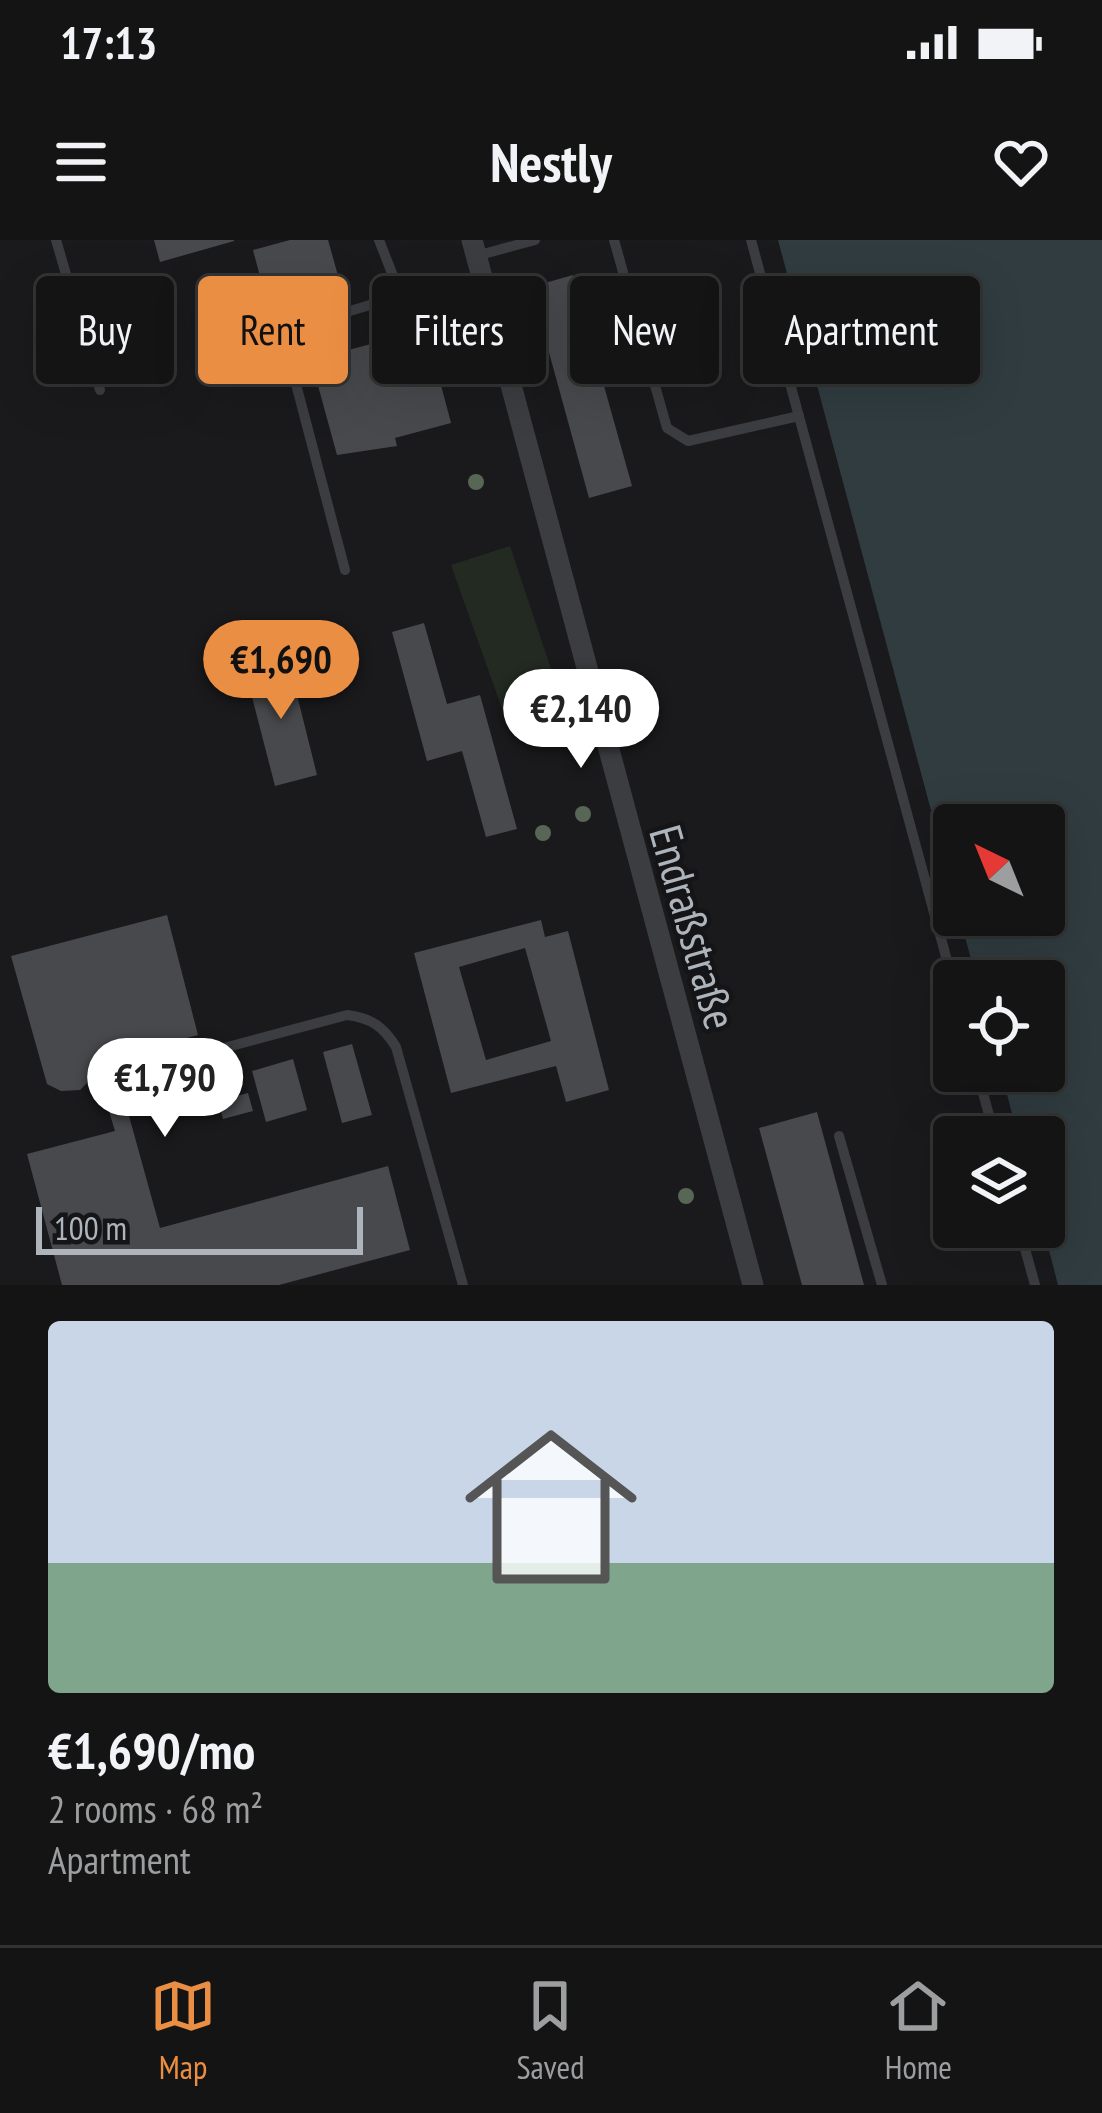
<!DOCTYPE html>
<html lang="en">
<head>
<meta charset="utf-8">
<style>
	:root { --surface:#141415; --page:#1d1d1e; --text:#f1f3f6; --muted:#9d9ea0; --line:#333334; --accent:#ea8e43 }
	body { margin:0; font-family:"PT Sans Narrow",sans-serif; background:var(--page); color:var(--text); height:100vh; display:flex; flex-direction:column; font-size:45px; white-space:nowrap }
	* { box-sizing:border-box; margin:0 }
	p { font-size:39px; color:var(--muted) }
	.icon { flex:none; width:66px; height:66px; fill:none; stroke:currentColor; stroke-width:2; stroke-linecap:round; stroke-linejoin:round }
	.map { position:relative; height:1045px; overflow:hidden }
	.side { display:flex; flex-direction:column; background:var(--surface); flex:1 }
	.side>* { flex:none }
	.hud { position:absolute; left:36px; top:36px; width:1032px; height:108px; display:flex; gap:24px }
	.needle { width:78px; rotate:317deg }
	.tools { position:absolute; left:933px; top:564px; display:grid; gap:24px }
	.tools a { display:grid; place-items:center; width:132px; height:132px; border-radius:12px; background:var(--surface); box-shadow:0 12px 48px #0002,0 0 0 3px var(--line); font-size:60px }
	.scale { position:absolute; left:36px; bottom:30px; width:327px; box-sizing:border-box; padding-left:12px; border:6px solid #adb4bb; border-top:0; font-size:33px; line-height:42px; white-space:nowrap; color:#adb4bb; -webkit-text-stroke:9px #151517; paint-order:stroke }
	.price { position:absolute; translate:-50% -102px; padding:0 27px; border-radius:42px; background:#fff; color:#222; font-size:39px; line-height:78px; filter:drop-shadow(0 3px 6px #0008) }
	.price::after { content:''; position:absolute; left:50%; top:72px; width:36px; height:27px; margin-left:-18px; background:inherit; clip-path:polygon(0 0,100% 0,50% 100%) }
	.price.current { background:var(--accent); color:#111 }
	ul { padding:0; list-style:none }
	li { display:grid; align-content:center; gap:24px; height:636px; padding:0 48px }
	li+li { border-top:3px solid var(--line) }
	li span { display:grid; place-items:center; height:372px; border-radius:12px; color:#555 }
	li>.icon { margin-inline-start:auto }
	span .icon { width:216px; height:216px; fill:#fffc; stroke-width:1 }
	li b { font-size:51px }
	.tag { padding:0 42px; border-radius:12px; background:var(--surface); box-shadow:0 12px 48px #0002,0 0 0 3px var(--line); font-size:42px; line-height:108px }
	.tag.current { background:var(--accent); color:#111 }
	.status { display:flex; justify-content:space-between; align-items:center; height:84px; padding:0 60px; background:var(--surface); direction:ltr }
	.status svg { height:33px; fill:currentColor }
	header { display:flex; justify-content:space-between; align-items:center; height:156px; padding:0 48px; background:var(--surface); font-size:54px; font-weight:800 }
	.tabs { display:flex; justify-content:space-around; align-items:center; height:168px; border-top:3px solid var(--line); background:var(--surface); font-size:33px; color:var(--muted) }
	.tabs a { display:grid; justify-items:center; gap:6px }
	.tabs .current { color:var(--accent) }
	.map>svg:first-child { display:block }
	.green { fill:#222a22 }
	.water { fill:#303c40 }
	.building { fill:#47494c; fill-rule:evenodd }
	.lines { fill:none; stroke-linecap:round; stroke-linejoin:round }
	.service { stroke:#3b3d41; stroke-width:10 }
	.minor { stroke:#3b3d41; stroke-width:21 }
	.tree { fill:#586656 }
	.labels { text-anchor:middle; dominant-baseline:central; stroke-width:9; stroke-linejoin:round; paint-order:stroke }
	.street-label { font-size:45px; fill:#adb4bb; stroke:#151517 }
</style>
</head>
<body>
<div class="status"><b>17:13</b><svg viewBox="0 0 49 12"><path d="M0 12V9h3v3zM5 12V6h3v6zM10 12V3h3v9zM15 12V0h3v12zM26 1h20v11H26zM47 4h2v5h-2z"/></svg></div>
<header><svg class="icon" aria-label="menu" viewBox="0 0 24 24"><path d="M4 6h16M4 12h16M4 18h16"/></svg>Nestly<svg class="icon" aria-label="heart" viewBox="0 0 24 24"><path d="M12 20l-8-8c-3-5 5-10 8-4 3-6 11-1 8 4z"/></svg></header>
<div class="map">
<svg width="1102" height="1045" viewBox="0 0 1102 1045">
	<rect width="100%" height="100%" fill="#1a1a1c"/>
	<!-- green -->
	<polygon class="green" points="510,306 564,468 506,480 451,325"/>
	<!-- water -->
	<polygon class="water" points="778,0 1102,0 1102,1045 1058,1045 1043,987 1044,897 1018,897 1001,831 1044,831 1044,741 977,741 959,675 1044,675 1044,585 954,585 954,656"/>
	<!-- building -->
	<g class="building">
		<polygon points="154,0 234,0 234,1 160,22"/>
		<polygon points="290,0 328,0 339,39 266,59 253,10"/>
		<polygon points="573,35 632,246 589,258 531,47"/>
		<polygon points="401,96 407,118 432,111 451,183 395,198 397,206 337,215 311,120"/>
		<polygon points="424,383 447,464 480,455 517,589 486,597 462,511 427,521 392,392"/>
		<polygon points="288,419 317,535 275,546 245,430"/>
		<polygon points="167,675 198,795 113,818 160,988 388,926 410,1010 279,1045 62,1045 27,914 115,891 94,822 92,838 80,850 61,851 47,844 11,716"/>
		<path d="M541,680L545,697L568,691L609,850L566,862L556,826L451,853L414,713ZM525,708L551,801L486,820L459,727Z"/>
		<polygon points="352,804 372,875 342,883 323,812"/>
		<polygon points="293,819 307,870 266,882 252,831"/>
		<polygon points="248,853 253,871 223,879 218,861"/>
		<polygon points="817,872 864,1045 802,1045 759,888"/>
	</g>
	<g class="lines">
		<!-- service -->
		<g class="service">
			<polyline points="56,0 100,150"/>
			<polyline points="379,0 404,64 501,119"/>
			<polyline points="614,0 667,188 688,201 799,176"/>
			<polyline points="751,0 954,746"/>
			<polyline points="476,16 535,0"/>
			<polyline points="345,330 287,110 296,87 397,57"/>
			<polyline points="977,831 995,897"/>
			<path d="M123,835L347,775C371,778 383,786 396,807L463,1045"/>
			<polyline points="839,896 882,1045"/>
			<polyline points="1019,987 1035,1045"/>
		</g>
		<!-- minor -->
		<polyline class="minor" points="472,0 753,1045"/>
	</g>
	<!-- trees -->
	<g class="tree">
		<circle cx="476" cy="242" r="8"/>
		<circle cx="583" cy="574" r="8"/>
		<circle cx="543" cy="593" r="8"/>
		<circle cx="686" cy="956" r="8"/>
	</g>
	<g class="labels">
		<!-- street labels -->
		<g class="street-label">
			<text transform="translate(694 687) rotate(74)">Endraßstraße</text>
		</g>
	</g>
</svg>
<div class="tools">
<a><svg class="needle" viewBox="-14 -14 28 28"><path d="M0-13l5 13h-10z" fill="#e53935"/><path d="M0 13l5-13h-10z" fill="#9d9ea0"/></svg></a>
<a><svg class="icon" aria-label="locate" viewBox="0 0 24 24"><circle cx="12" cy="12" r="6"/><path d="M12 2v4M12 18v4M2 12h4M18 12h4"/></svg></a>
<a><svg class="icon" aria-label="layers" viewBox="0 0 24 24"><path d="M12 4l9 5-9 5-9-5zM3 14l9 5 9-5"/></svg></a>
</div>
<div class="scale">100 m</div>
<b class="price current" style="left:281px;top:482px">€1,690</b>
<b class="price" style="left:581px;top:531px">€2,140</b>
<b class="price" style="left:165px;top:900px">€1,790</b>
<div class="hud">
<a class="tag">Buy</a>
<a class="tag current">Rent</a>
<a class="tag">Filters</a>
<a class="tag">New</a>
<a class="tag">Apartment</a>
</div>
</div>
<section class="side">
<ul>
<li><span style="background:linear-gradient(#c9d6e8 65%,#7fa58c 0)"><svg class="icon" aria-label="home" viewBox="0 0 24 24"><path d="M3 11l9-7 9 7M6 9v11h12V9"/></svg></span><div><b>€1,690/mo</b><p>2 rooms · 68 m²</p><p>Apartment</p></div></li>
</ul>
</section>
<nav class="tabs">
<a class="current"><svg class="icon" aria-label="map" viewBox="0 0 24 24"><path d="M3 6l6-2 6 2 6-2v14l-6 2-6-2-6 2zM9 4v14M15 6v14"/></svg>Map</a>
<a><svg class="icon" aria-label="saved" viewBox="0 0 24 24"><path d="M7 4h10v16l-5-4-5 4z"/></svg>Saved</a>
<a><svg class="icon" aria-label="home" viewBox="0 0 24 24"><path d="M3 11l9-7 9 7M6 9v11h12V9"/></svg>Home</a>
</nav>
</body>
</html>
